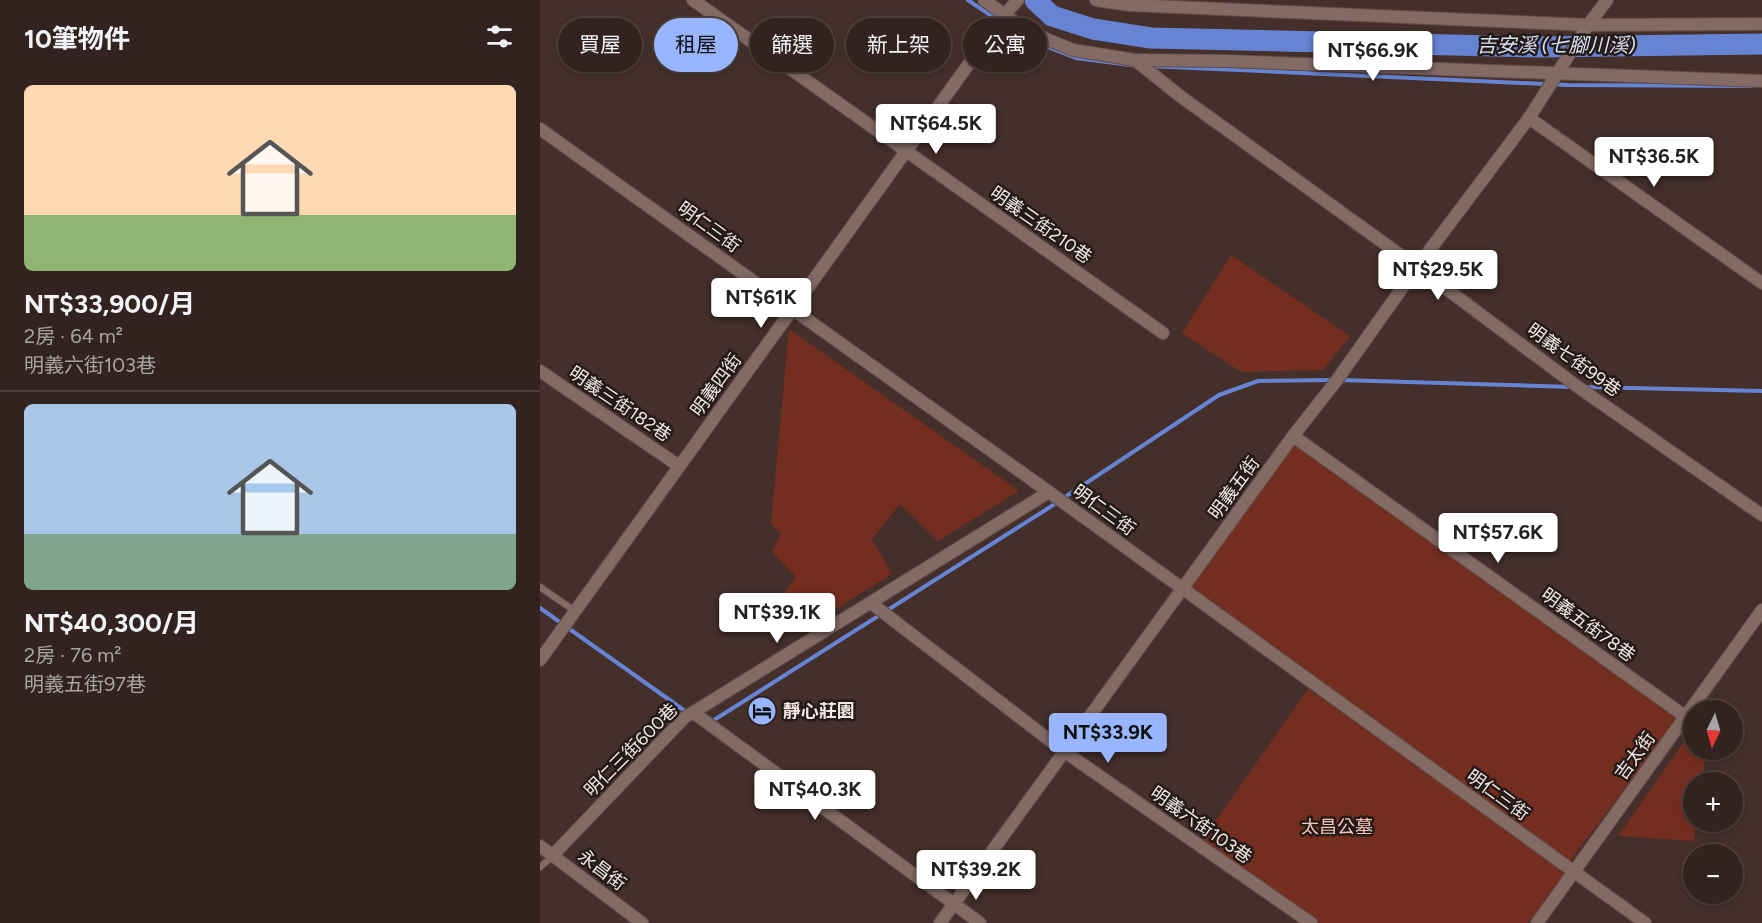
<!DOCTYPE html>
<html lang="zh-TW">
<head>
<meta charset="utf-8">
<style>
	:root { --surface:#332320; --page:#3e2f2d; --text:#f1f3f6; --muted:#a9a4a5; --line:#4e403e; --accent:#98b5fd }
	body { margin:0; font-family:Figtree,"Noto Sans TC",sans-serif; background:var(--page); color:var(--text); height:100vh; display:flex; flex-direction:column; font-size:22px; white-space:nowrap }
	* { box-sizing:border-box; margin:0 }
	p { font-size:20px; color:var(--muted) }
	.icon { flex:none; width:33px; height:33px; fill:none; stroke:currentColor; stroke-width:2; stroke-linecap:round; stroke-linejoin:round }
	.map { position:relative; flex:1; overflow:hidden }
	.panel { display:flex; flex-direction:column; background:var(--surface); width:540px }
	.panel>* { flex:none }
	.top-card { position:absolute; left:18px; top:18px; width:570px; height:54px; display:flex; gap:12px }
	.needle { width:39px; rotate:185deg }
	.buttons { position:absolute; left:1143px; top:700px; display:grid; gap:12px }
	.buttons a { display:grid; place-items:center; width:60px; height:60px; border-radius:50%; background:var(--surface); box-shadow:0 3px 9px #0003,0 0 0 2px var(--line); font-size:30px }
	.price { position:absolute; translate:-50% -51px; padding:0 14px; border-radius:6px; background:#fff; color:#222; font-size:20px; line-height:39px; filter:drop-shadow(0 2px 3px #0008) }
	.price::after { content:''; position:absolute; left:50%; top:36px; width:18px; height:14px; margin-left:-9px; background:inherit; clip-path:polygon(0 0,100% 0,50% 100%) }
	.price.on { background:var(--accent); color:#111 }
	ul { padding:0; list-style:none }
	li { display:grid; align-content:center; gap:12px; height:318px; padding:0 24px }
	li+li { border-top:2px solid var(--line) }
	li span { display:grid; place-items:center; height:186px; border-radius:9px; color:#555 }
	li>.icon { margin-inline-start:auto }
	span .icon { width:108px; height:108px; fill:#fffc; stroke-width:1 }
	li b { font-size:26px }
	h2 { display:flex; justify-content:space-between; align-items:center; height:72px; padding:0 24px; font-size:26px }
	.tag { padding:0 21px; border-radius:27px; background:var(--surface); box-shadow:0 3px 9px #0003,0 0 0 2px var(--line); font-size:21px; line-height:54px }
	.tag.on { background:var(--accent); color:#111 }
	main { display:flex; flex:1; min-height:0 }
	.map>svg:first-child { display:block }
	.green { fill:#742e20 }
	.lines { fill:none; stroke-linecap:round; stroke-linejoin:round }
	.stream { stroke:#6684d3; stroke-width:4 }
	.river { stroke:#6684d3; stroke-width:21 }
	.lane-casing { stroke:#5f4d48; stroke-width:8 }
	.street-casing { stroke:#5f4d48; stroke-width:14 }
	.lane { stroke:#836a65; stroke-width:6 }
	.street { stroke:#836a65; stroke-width:12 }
	.labels { text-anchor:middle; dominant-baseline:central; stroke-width:5; stroke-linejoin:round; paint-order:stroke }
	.street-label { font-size:18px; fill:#f5e7e3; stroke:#241a17 }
	.poi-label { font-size:18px; font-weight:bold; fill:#f5e7e3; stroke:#241a17; text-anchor:start }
	.park-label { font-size:18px; fill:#f9c6ba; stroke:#241a17 }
	.water-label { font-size:20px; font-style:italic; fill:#d8e1f6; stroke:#241a17 }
</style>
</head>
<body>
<main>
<section class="panel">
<h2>10筆物件<svg class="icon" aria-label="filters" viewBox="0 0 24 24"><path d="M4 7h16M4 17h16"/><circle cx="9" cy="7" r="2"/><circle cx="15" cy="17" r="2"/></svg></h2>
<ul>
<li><span style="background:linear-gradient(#ffd9b3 70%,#8fb573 0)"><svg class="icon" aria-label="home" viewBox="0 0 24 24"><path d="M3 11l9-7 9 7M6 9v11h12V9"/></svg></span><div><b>NT$33,900/月</b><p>2房 · 64 m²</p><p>明義六街103巷</p></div></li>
<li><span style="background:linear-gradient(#a9c7e8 70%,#7fa58c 0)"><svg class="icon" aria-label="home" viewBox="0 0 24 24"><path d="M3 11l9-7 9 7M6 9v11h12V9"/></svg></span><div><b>NT$40,300/月</b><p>2房 · 76 m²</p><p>明義五街97巷</p></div></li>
</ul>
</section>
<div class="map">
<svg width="1222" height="923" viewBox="0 0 1222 923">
	<rect width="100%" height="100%" fill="#442f2a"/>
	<!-- green -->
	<g class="green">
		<polygon points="691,255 810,336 783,370 701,372 642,333"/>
		<polygon points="249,329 479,491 398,541 360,504 332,539 352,574 262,630 244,618 235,624 226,618 256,577 232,552 241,533 231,524"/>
		<polygon points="753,441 937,576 1139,717 1030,861 648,590"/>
		<polygon points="768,689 1028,870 988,923 767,923 658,846"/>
		<polygon points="1153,729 1154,750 1166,750 1162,783 1154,783 1154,822 1156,822 1154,841 1078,836"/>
	</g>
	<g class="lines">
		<!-- stream -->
		<g class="stream">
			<polyline points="428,0 484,38 536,58 598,66"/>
			<polyline points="608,66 1027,85 1212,86"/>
			<polyline points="800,380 1032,387"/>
			<polyline points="1046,387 1222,391"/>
			<polyline points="0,608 145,711"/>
			<polyline points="174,720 507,509 679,395 718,381 792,380"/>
		</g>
		<!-- river -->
		<polyline class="river" points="495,0 512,16 553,29 611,38 999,47 1222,44"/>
		<!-- lane casing -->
		<g class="lane-casing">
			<g id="lane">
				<polyline points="0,587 35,611"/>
				<polyline points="0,867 13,856"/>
			</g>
		</g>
		<!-- street casing -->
		<g class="street-casing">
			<g id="street">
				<polyline points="153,0 623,333"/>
				<polyline points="444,0 487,31 533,50 595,60 686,61 1222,81"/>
				<polyline points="556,0 589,5 1048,25 1222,24"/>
				<polyline points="595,60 640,96 877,267 1038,387 1222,515"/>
				<polyline points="989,118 1222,283"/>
				<polyline points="0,129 509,492 1105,923"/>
				<polyline points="0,371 139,466"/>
				<polyline points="753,436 1146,717"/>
				<polyline points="331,603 525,752 771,923"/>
				<polyline points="0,660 464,15 478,0"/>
				<polyline points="154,713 440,923"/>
				<polyline points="0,846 102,923"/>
				<polyline points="13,855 144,718 509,492"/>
				<polyline points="400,923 753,436 797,380 877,267 989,118 1048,25 1067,0"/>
				<polyline points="997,923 1222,610"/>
			</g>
		</g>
		<!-- lane -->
		<use href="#lane" class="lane"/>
		<!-- street -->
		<use href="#street" class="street"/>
	</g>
	<!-- icons -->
	<defs>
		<g id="hotel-disc" transform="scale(1.5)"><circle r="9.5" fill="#98b5fd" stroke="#241a17"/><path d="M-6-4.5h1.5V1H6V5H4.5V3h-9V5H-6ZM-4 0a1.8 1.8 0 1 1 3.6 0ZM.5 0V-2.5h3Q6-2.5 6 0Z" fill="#111"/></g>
	</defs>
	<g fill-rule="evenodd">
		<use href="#hotel-disc" x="222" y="711"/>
	</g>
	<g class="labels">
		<!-- street labels -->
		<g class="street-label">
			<text transform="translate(501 225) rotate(35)">明義三街210巷</text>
			<text transform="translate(169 227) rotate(36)">明仁三街</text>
			<text transform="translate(1034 360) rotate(36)">明義七街99巷</text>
			<text transform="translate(176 385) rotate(-54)">明義四街</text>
			<text transform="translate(80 404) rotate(34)">明義三街182巷</text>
			<text transform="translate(694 488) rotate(-54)">明義五街</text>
			<text transform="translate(564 510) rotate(36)">明仁三街</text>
			<text transform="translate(1048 625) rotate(36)">明義五街78巷</text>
			<text transform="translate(91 750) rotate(-45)">明仁三街600巷</text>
			<text transform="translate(1095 756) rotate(-54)">吉太街</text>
			<text transform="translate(958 795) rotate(36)">明仁三街</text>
			<text transform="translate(661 825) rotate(35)">明義六街103巷</text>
			<text transform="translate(62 870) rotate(37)">永昌街</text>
		</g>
		<!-- poi labels -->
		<g class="poi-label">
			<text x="243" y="711">靜心莊園</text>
		</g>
		<!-- park labels -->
		<g class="park-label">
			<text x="797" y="827">太昌公墓</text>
		</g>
		<!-- water labels -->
		<g class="water-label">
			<text x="1016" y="45">吉安溪 (七腳川溪)</text>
		</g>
	</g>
</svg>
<div class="buttons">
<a><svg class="needle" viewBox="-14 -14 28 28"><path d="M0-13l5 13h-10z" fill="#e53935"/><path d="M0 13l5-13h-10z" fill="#a9a4a5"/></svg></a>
<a>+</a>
<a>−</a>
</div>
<b class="price" style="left:833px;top:82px">NT$66.9K</b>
<b class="price" style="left:396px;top:155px">NT$64.5K</b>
<b class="price" style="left:1114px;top:188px">NT$36.5K</b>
<b class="price" style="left:898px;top:301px">NT$29.5K</b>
<b class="price" style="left:221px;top:329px">NT$61K</b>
<b class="price" style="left:958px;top:564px">NT$57.6K</b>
<b class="price" style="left:237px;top:644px">NT$39.1K</b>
<b class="price on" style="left:568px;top:764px">NT$33.9K</b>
<b class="price" style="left:275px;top:821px">NT$40.3K</b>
<b class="price" style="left:436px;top:901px">NT$39.2K</b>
<div class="top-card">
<a class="tag">買屋</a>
<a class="tag on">租屋</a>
<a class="tag">篩選</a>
<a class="tag">新上架</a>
<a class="tag">公寓</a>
</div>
</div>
</main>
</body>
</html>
